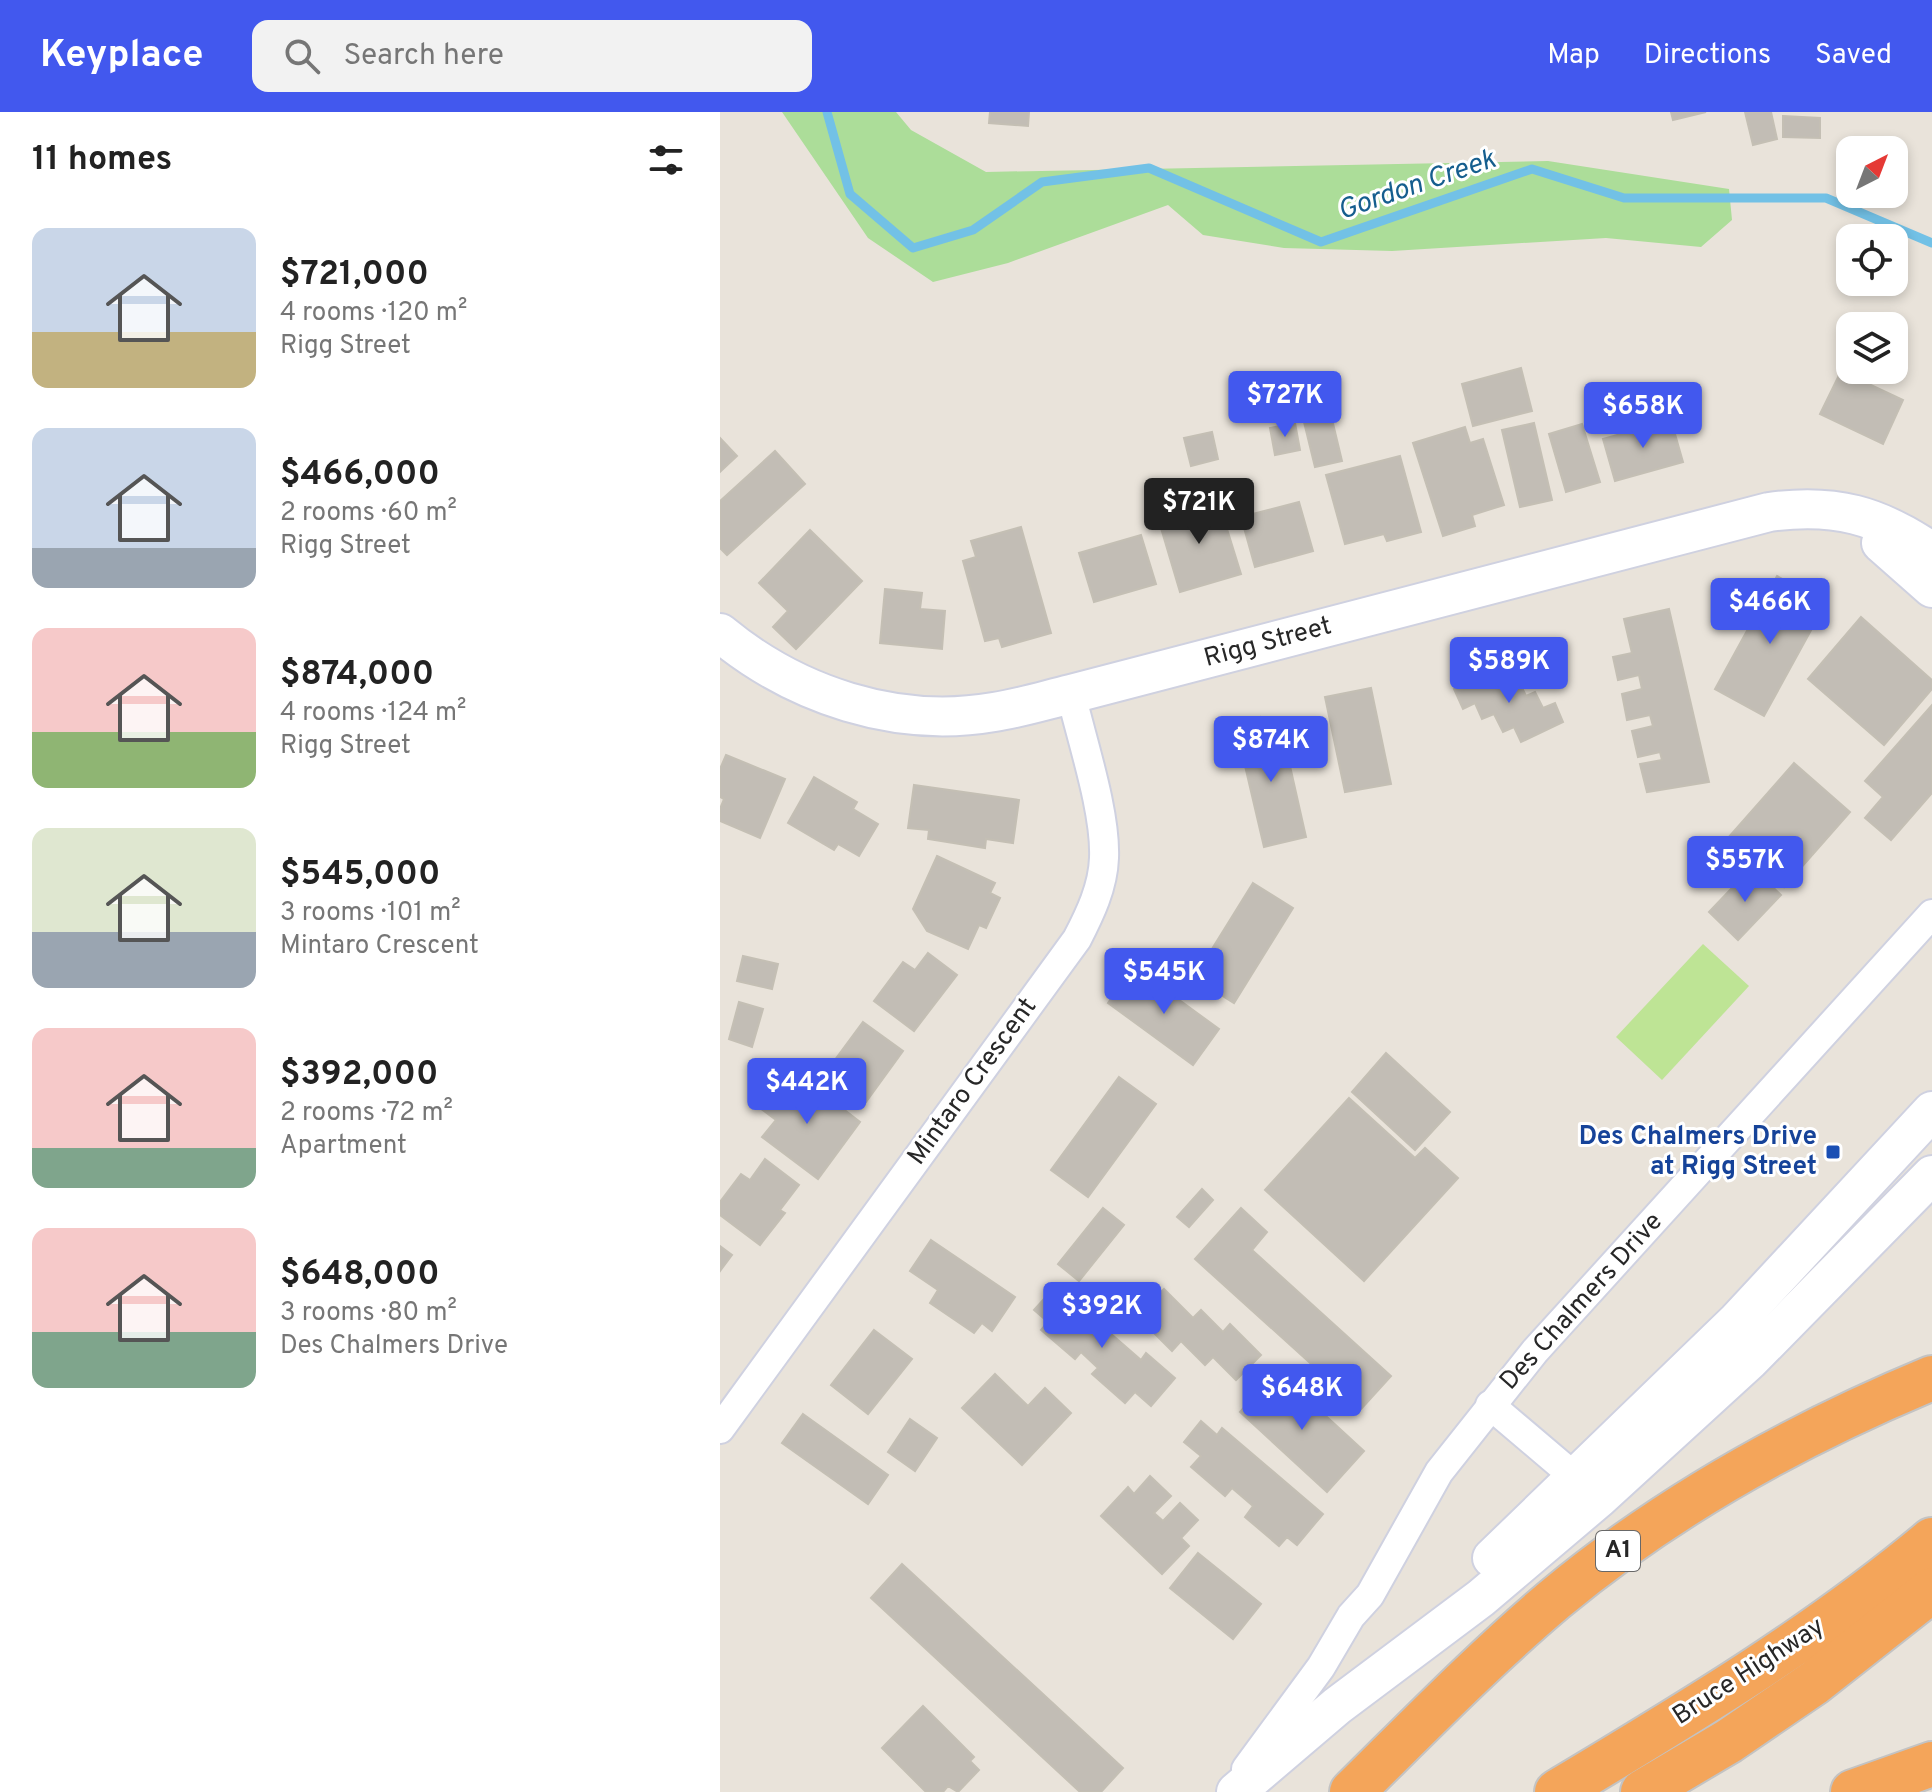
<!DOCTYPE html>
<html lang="en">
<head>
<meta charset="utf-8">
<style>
	:root { --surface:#fff; --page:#f2f2f2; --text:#222; --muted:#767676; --accent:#4258ee }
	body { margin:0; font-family:Overpass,sans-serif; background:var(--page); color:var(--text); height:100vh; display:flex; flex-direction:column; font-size:30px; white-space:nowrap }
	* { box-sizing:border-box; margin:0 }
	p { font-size:26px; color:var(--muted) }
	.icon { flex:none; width:44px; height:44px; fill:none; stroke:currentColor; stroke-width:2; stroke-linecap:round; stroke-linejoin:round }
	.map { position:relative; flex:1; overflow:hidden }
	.panel { display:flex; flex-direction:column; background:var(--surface); width:720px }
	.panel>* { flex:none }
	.needle { width:52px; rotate:42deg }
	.controls { position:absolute; left:1116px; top:24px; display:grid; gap:16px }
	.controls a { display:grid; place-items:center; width:72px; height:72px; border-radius:16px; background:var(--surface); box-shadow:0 4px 12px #0003; font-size:40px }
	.price { position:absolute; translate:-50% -68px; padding:0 18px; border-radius:8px; background:var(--accent); color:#fff; font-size:26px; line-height:52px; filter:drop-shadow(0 2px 4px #0008) }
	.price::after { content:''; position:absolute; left:50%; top:48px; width:24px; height:18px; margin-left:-12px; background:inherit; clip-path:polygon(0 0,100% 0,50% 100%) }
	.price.active { background:#222; color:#fff }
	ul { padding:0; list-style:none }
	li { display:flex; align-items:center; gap:24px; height:200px; padding:0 32px }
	li span { display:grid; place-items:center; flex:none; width:224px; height:160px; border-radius:16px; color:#555 }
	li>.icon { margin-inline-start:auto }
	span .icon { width:96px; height:96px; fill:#fffc; stroke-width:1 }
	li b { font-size:34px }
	h2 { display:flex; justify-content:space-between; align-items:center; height:96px; padding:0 32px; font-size:34px }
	header { display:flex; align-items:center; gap:48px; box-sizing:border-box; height:112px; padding:0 40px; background:var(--accent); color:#fff }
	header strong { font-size:38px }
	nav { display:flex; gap:44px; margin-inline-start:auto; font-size:28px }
	.search { width:560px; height:72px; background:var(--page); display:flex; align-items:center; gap:20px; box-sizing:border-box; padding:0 28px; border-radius:16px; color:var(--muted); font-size:30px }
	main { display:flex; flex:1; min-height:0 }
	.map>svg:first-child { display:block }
	.green { fill:#acdd99 }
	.pitch { fill:#bee495 }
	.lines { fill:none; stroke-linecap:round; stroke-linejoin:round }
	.stream { stroke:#72c1e6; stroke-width:9 }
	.building { fill:#c2bdb5; stroke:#c4bfb4; stroke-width:2 }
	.street-casing { stroke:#cfd1e0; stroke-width:32 }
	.secondary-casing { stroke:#cfd1e0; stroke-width:42 }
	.highway-casing { stroke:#c3c3c3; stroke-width:48 }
	.street { stroke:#fff; stroke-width:28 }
	.secondary { stroke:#fff; stroke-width:38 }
	.highway { stroke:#f4a55a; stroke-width:44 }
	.transit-dot { fill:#1a4fb4; stroke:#fff; stroke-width:3 }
	.labels { text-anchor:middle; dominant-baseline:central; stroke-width:6; stroke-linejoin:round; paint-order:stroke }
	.shield { fill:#fff; stroke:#686868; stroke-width:2 }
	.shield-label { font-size:24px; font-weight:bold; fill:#272727 }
	.street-label { font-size:26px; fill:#272727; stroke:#fff }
	.transit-label { font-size:26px; font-weight:bold; fill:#164399; stroke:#fff; text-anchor:end }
	.water-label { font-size:28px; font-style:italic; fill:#155e8e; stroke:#fff }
</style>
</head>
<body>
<header>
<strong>Keyplace</strong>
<div class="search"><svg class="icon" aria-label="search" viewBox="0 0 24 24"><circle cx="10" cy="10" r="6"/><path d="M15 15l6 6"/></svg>Search here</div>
<nav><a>Map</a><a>Directions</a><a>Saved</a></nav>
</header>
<main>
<section class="panel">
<h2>11 homes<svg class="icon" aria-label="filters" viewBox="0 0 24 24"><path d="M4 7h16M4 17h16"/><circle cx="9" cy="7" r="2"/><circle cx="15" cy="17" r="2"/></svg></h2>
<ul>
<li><span style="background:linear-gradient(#c9d6e8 65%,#c2b280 0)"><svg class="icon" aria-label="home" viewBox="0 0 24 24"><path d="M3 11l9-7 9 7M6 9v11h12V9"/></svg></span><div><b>$721,000</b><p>4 rooms · 120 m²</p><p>Rigg Street</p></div></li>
<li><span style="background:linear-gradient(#c9d6e8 75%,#9aa5b1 0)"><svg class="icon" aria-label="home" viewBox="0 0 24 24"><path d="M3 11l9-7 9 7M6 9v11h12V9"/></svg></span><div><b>$466,000</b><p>2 rooms · 60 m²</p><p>Rigg Street</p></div></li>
<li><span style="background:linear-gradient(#f6c9c9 65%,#8fb573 0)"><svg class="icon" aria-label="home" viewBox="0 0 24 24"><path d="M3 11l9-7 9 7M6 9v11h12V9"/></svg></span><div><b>$874,000</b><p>4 rooms · 124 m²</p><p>Rigg Street</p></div></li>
<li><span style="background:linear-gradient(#dfe7d0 65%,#9aa5b1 0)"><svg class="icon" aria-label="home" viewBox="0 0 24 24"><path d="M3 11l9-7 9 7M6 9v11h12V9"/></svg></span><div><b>$545,000</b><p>3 rooms · 101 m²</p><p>Mintaro Crescent</p></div></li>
<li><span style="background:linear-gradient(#f6c9c9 75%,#7fa58c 0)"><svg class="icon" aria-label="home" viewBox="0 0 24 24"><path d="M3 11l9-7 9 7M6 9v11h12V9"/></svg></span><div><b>$392,000</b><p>2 rooms · 72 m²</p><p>Apartment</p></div></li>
<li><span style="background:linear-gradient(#f6c9c9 65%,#7fa58c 0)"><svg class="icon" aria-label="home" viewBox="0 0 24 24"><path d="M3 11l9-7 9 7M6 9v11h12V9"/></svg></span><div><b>$648,000</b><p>3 rooms · 80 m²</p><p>Des Chalmers Drive</p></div></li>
</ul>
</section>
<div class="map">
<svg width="1212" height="1680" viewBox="0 0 1212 1680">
	<rect width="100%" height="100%" fill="#e9e3da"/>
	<!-- green -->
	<polygon class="green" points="62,0 176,0 191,18 266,60 828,49 1009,77 1012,108 981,135 886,126 672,139 564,136 483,123 448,93 288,151 213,170 148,126"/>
	<!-- pitch -->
	<polygon class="pitch" points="983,832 1029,874 942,968 896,925"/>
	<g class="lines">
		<!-- stream -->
		<polyline class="stream" points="107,0 130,82 193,136 253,118 322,70 429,56 601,130 812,57 904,86 1106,86 1212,131"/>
	</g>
	<!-- building -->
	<g class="building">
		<polygon points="270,0 309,0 308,14 269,11"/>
		<polygon points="951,0 986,0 953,8"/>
		<polygon points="1025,0 1051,0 1057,27 1033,33"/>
		<polygon points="1063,4 1100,6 1100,26 1063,25"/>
		<polygon points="801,256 812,299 753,314 742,272"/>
		<polygon points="1121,259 1183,288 1163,332 1100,302"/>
		<polygon points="610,299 622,349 595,355 583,306"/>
		<polygon points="951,308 963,350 895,369 883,327"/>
		<polygon points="575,311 580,338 555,343 550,316"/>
		<polygon points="814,311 832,388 800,395 782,318"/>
		<polygon points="862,312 880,370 846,380 829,322"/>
		<polygon points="745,315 750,331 763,327 784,393 752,403 755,414 723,424 693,331"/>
		<polygon points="492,320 498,347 471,354 464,326"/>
		<polygon points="0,326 17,344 0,360"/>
		<polygon points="55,339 85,372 7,443 0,436 0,389"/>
		<polygon points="680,344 701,420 667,429 664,422 625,432 606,363"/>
		<polygon points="498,388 521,462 460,480 438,406"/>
		<polygon points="579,390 593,439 535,455 521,405"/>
		<polygon points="301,415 331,521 282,535 279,526 265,529 243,449 256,445 251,429"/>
		<polygon points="90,418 142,469 76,537 53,515 68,499 39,471"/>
		<polygon points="421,423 436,472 374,490 359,441"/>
		<polygon points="1057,464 1106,491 1044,604 995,577"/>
		<polygon points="165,477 202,481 200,497 225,499 222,537 160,531"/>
		<polygon points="949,497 989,670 927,680 920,652 942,648 940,640 918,645 912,619 933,614 930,603 907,608 902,582 922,577 919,563 898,568 893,545 912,541 904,507"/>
		<polygon points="1141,505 1212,568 1212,577 1164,633 1088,567"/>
		<polygon points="782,555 788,569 797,565 806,584 815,580 823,596 835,591 843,610 801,630 794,615 783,620 774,602 762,607 755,591 743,597 734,577"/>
		<polygon points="651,576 671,672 625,680 605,585"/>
		<polygon points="1212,593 1212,681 1171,728 1145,706 1163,685 1145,669"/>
		<polygon points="540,605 545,626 563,623 586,725 544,735 515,611"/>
		<polygon points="6,643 65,667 40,726 0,709 0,697 4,687 0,685 0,657"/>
		<polygon points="1074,651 1130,700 1064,775 1008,726"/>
		<polygon points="94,665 137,690 133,697 158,712 139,744 118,732 114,738 68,711"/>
		<polygon points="194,673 299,688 293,731 266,727 265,736 208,727 209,718 188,716"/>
		<polygon points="217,744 275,771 270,781 280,786 266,816 259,813 248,837 207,819 193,797"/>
		<polygon points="1032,755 1061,783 1018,828 989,800"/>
		<polygon points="533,771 573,796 514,891 474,866"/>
		<polygon points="208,841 237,863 194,919 154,889 183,850 195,858"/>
		<polygon points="23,844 58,852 52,877 17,869"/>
		<polygon points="414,855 499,917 473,953 388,891"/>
		<polygon points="19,890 43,897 32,935 9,927"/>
		<polygon points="143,910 183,939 143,994 103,964"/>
		<polygon points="666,941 730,1000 695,1038 632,980"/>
		<polygon points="64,965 81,977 87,969 140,1010 98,1067 42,1025 56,1008 40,996"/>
		<polygon points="399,965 436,992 368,1085 331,1058"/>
		<polygon points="629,986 695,1046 705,1036 738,1066 644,1169 545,1078"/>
		<polygon points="45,1047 79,1073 60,1098 65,1101 40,1133 0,1103 0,1090 21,1062 30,1068"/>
		<polygon points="482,1077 493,1088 469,1115 457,1105"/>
		<polygon points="383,1096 404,1113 359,1169 338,1152"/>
		<polygon points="521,1096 547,1120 532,1138 671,1264 641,1297 475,1147"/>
		<polygon points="211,1128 295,1185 272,1219 262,1211 254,1221 210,1191 218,1178 190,1159"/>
		<polygon points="0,1134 12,1143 0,1159"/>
		<polygon points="336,1174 421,1248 426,1241 455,1266 431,1294 415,1280 405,1291 372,1262 378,1256 361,1240 355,1247 321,1218 328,1210 314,1198"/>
		<polygon points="444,1177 473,1206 481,1198 503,1220 510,1212 541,1243 516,1268 493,1245 485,1253 461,1229 452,1239 417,1204"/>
		<polygon points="154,1218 192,1247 148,1302 111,1273"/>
		<polygon points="557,1259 644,1339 607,1380 520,1300"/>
		<polygon points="275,1262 308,1294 325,1276 351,1301 302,1353 242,1296"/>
		<polygon points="83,1302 168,1363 148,1392 62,1331"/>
		<polygon points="190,1307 217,1326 195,1359 168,1340"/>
		<polygon points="481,1309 497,1323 502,1316 603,1402 577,1433 567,1425 559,1434 525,1405 533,1394 512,1376 505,1384 471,1355 481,1344 464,1330"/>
		<polygon points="430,1364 451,1384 434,1401 443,1409 460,1391 478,1408 461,1426 469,1434 442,1462 381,1404 408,1375 414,1382"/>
		<polygon points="478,1441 541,1492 513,1527 450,1476"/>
		<polygon points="182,1452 403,1656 381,1680 360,1680 151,1486"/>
		<polygon points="203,1594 254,1645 250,1649 259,1658 238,1680 228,1674 223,1680 206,1680 162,1636"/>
	</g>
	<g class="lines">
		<!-- street casing -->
		<g class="street-casing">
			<g id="street">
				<polyline points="770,1293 856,1366"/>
				<path d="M0,1317L357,827C370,802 383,775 384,746C386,700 362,629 351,582"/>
				<polyline points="526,1657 601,1555 631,1504 650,1483 719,1360 815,1239 1212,802"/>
			</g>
		</g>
		<!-- secondary casing -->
		<g class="secondary-casing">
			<g id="secondary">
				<polyline points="1161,431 1212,476"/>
				<path d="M0,521C75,583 176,617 274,600C300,596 326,588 351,582L1049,400C1115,391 1158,403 1212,440"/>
				<polyline points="772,1446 1017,1209 1212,999"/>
				<polyline points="516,1680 617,1594 761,1486 879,1386 1030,1248 1212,1063"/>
			</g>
		</g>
		<!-- highway casing -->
		<g class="highway-casing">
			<g id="highway">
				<path d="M632,1680C698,1615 764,1547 835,1487C948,1393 1077,1322 1212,1266"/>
				<path d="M837,1680C967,1602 1096,1525 1212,1428"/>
				<polyline points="923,1680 1009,1629 1094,1571 1212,1478"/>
				<polyline points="1133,1680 1212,1652"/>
			</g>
		</g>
		<!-- street -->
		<use href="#street" class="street"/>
		<!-- secondary -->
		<use href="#secondary" class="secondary"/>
		<!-- highway -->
		<use href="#highway" class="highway"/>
	</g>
	<!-- markers -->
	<rect class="transit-dot" x="1105" y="1032" width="16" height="16" rx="4"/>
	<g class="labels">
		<!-- shield labels -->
		<rect class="shield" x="876" y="1419" width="44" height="40" rx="6"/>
		<g class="shield-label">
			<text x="898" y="1439">A1</text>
		</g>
		<!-- street labels -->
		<g class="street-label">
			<text transform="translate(548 531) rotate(-15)">Rigg Street</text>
			<text transform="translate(253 970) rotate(-54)">Mintaro Crescent</text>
			<text transform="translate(862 1190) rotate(-48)">Des Chalmers Drive</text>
			<text transform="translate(1029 1560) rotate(-33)">Bruce Highway</text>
		</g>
		<!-- transit labels -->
		<g class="transit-label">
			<text x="1097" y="1025">Des Chalmers Drive<tspan x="1097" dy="30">at Rigg Street</tspan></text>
		</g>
		<!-- water labels -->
		<g class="water-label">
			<text transform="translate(697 74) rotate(-19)">Gordon Creek</text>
		</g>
	</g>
</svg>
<div class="controls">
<a><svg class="needle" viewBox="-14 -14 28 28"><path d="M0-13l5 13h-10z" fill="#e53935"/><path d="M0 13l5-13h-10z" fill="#767676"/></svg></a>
<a><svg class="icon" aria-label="locate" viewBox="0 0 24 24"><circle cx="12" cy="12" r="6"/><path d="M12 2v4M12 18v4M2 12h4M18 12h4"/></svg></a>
<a><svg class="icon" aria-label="layers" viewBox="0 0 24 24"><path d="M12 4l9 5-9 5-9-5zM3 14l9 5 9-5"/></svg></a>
</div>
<b class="price" style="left:565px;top:327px">$727K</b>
<b class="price" style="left:923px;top:338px">$658K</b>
<b class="price active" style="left:479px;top:434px">$721K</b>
<b class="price" style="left:1050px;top:534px">$466K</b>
<b class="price" style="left:789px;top:593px">$589K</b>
<b class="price" style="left:551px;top:672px">$874K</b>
<b class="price" style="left:1025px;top:792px">$557K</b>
<b class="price" style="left:444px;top:904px">$545K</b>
<b class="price" style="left:87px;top:1014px">$442K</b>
<b class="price" style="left:382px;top:1238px">$392K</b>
<b class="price" style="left:582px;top:1320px">$648K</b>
</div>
</main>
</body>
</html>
